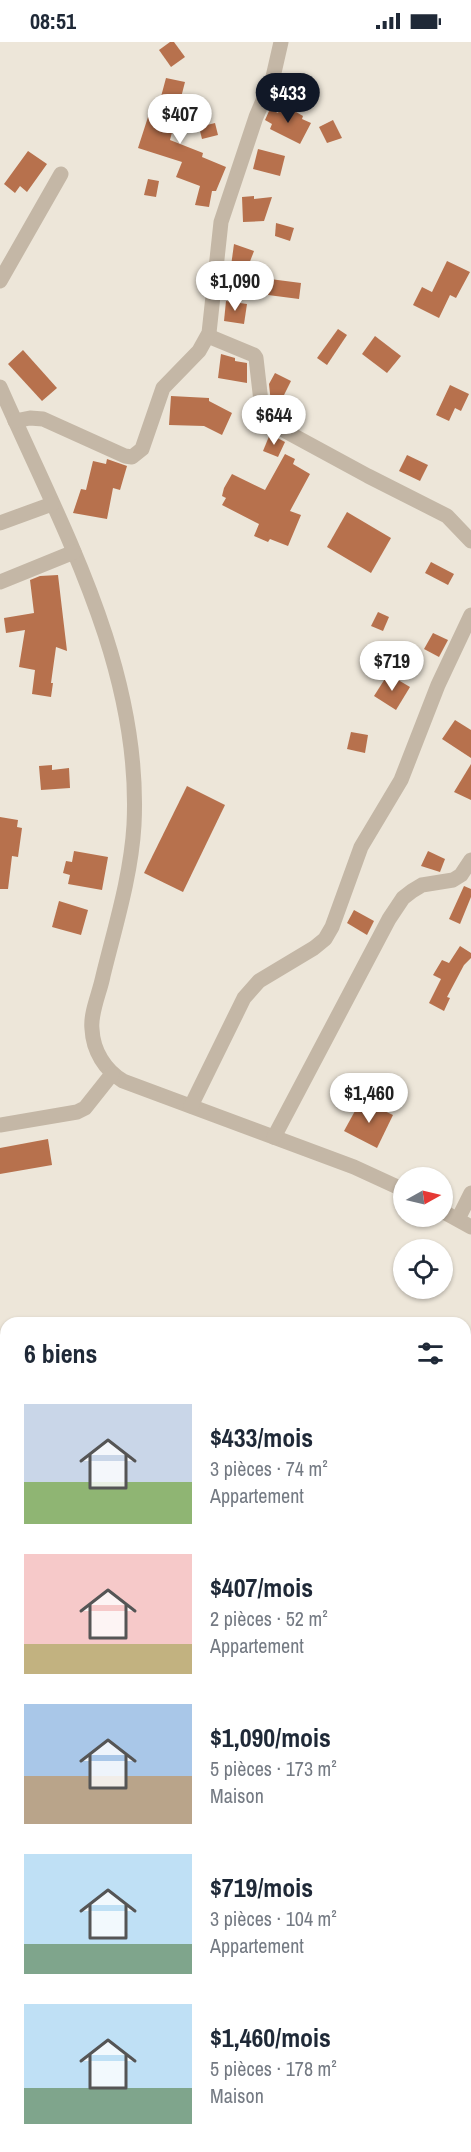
<!DOCTYPE html>
<html lang="fr">
<head>
<meta charset="utf-8">
<style>
	:root { --surface:#fff; --page:#f2f2f3; --text:#1f2937; --muted:#747a83; --accent:#111827 }
	body { margin:0; font-family:"Archivo Narrow",sans-serif; background:var(--page); color:var(--text); height:100vh; display:flex; flex-direction:column; font-size:22px; white-space:nowrap }
	* { box-sizing:border-box; margin:0 }
	p { font-size:20px; color:var(--muted) }
	.icon { flex:none; width:33px; height:33px; fill:none; stroke:currentColor; stroke-width:2; stroke-linecap:round; stroke-linejoin:round }
	.map { position:relative; flex:1; overflow:hidden }
	.details { position:absolute; left:0px; top:1275px; width:471px; height:836px; display:flex; flex-direction:column; background:var(--surface); border-radius:18px 18px 0 0; box-shadow:0 2px 4px #0004 }
	.details>* { flex:none }
	.needle { width:39px; rotate:82deg }
	.buttons { position:absolute; left:393px; top:1125px; display:grid; gap:12px }
	.buttons a { display:grid; place-items:center; width:60px; height:60px; border-radius:50%; background:var(--surface); box-shadow:0 2px 4px #0004; font-size:30px }
	.price { position:absolute; translate:-50% -51px; padding:0 14px; border-radius:21px; background:#fff; color:#222; font-size:20px; line-height:39px; filter:drop-shadow(0 2px 3px #0008) }
	.price::after { content:''; position:absolute; left:50%; top:36px; width:18px; height:14px; margin-left:-9px; background:inherit; clip-path:polygon(0 0,100% 0,50% 100%) }
	.price.current { background:var(--accent); color:#fff }
	ul { padding:0; list-style:none }
	li { display:flex; align-items:center; gap:18px; height:150px; padding:0 24px }
	li span { display:grid; place-items:center; flex:none; width:168px; height:120px; border-radius:0px; color:#555 }
	li>.icon { margin-inline-start:auto }
	span .icon { width:72px; height:72px; fill:#fffc; stroke-width:1 }
	li b { font-size:26px }
	h2 { display:flex; justify-content:space-between; align-items:center; height:72px; padding:0 24px; font-size:26px }
	.status { display:flex; justify-content:space-between; align-items:center; height:42px; padding:0 30px; background:var(--surface); direction:ltr }
	.status svg { height:16px; fill:currentColor }
	.map>svg:first-child { display:block }
	.building { fill:#b7714d }
	.lines { fill:none; stroke-linecap:round; stroke-linejoin:round }
	.minor { stroke:#c4b7a6; stroke-width:15 }
</style>
</head>
<body>
<div class="status"><b>08:51</b><svg viewBox="0 0 49 12"><path d="M0 12V9h3v3zM5 12V6h3v6zM10 12V3h3v9zM15 12V0h3v12zM26 1h20v11H26zM47 4h2v5h-2z"/></svg></div>
<div class="map">
<svg width="471" height="2110" viewBox="0 0 471 2110">
	<rect width="100%" height="100%" fill="#ede6d9"/>
	<!-- building -->
	<g class="building">
		<polygon points="170,0 174,0 185,15 171,25 159,8"/>
		<polygon points="166,36 185,40 170,98 203,111 202,115 226,125 216,149 212,149 209,165 195,163 200,144 176,135 182,120 138,106 148,75 155,77"/>
		<polygon points="280,66 287,69 289,66 303,74 302,77 311,81 300,102 270,87 272,82 265,78 270,67 278,71"/>
		<polygon points="333,78 342,96 327,101 319,85"/>
		<polygon points="215,81 218,93 202,97 199,85"/>
		<polygon points="258,107 285,114 280,134 253,127"/>
		<polygon points="28,109 47,122 27,150 20,144 15,151 4,142"/>
		<polygon points="148,137 159,139 156,155 144,153"/>
		<polygon points="254,154 254,157 272,155 264,179 243,180 242,155"/>
		<polygon points="276,181 294,186 290,199 275,194"/>
		<polygon points="234,202 254,209 246,230 231,224"/>
		<polygon points="447,219 470,230 456,256 450,253 439,276 413,263 422,245 432,250"/>
		<polygon points="270,237 301,241 299,257 268,253"/>
		<polygon points="226,259 247,262 244,282 224,279"/>
		<polygon points="338,287 347,293 327,323 317,316"/>
		<polygon points="375,294 401,314 387,331 362,312"/>
		<polygon points="23,308 57,346 42,359 8,322"/>
		<polygon points="221,312 235,316 235,319 247,321 247,341 218,336"/>
		<polygon points="275,331 291,339 282,357 304,371 296,384 272,371 269,342"/>
		<polygon points="450,343 469,352 461,369 455,366 449,379 436,373"/>
		<polygon points="171,354 209,356 209,359 232,371 222,393 204,384 169,383"/>
		<polygon points="270,392 285,400 278,415 263,409"/>
		<polygon points="285,412 295,417 293,422 310,432 290,469 301,473 288,504 270,497 268,500 254,494 259,482 222,463 226,456 222,454 224,446 232,432 265,448"/>
		<polygon points="407,413 428,423 420,439 399,429"/>
		<polygon points="107,417 127,424 120,448 113,446 107,477 73,471 81,447 86,448 93,419 106,422"/>
		<polygon points="347,470 391,496 371,531 327,505"/>
		<polygon points="431,520 454,532 448,543 425,531"/>
		<polygon points="58,533 67,609 56,605 51,641 53,641 51,655 32,652 35,628 19,625 25,588 6,591 4,576 34,571 30,538 40,534"/>
		<polygon points="378,570 389,575 383,589 371,584"/>
		<polygon points="433,591 448,598 439,615 424,607"/>
		<polygon points="388,632 410,645 396,668 374,654"/>
		<polygon points="455,678 471,688 471,716 442,697"/>
		<polygon points="351,690 368,693 365,711 347,707"/>
		<polygon points="471,722 471,758 454,750"/>
		<polygon points="52,723 52,728 69,726 70,746 41,748 39,724"/>
		<polygon points="187,744 225,763 183,850 144,831"/>
		<polygon points="0,775 18,778 17,785 22,786 18,815 12,814 8,847 0,847"/>
		<polygon points="74,809 108,815 102,848 68,842 70,833 63,831 66,819 72,820"/>
		<polygon points="428,809 445,817 440,830 421,824"/>
		<polygon points="464,844 471,847 471,855 460,882 449,877"/>
		<polygon points="59,859 88,868 81,893 52,885"/>
		<polygon points="354,868 374,879 367,893 347,881"/>
		<polygon points="460,904 471,911 471,916 464,923 447,955 450,956 444,969 429,961 441,937 433,933 442,918 449,921"/>
		<polygon points="361,1058 393,1073 377,1106 344,1089"/>
		<polygon points="48,1097 52,1123 0,1132 0,1106"/>
	</g>
	<g class="lines">
		<!-- minor -->
		<g class="minor">
			<polyline points="0,239 61,132"/>
			<polyline points="208,294 254,313 256,316 263,377 368,434 447,474 471,499"/>
			<path d="M0,345C61,484 142,626 134,783C131,834 115,885 103,934C100,950 90,971 92,987C93,1009 105,1028 123,1039L354,1125L404,1148"/>
			<polyline points="15,379 30,376 43,377 125,414 132,415 142,407 163,346 199,309 209,291 221,180 256,75 273,35 281,0"/>
			<polyline points="0,481 52,462"/>
			<polyline points="0,540 74,510"/>
			<polyline points="191,1064 244,956 259,939 314,906 325,897 332,885 361,805 401,738 438,643 471,573"/>
			<polyline points="0,1083 77,1070 85,1066 112,1032"/>
			<polyline points="274,1095 389,877 403,856 412,849 422,843 453,838 461,833 471,818"/>
			<polyline points="442,1169 471,1185"/>
			<polyline points="458,1177 471,1151"/>
			<polyline points="465,1430 471,1423"/>
			<polyline points="465,1659 471,1658"/>
		</g>
	</g>
</svg>
<div class="buttons">
<a><svg class="needle" viewBox="-14 -14 28 28"><path d="M0-13l5 13h-10z" fill="#e53935"/><path d="M0 13l5-13h-10z" fill="#747a83"/></svg></a>
<a><svg class="icon" aria-label="locate" viewBox="0 0 24 24"><circle cx="12" cy="12" r="6"/><path d="M12 2v4M12 18v4M2 12h4M18 12h4"/></svg></a>
</div>
<b class="price current" style="left:288px;top:82px">$433</b>
<b class="price" style="left:180px;top:103px">$407</b>
<b class="price" style="left:235px;top:270px">$1,090</b>
<b class="price" style="left:274px;top:404px">$644</b>
<b class="price" style="left:392px;top:650px">$719</b>
<b class="price" style="left:369px;top:1082px">$1,460</b>
<section class="details">
<h2>6 biens<svg class="icon" aria-label="filters" viewBox="0 0 24 24"><path d="M4 7h16M4 17h16"/><circle cx="9" cy="7" r="2"/><circle cx="15" cy="17" r="2"/></svg></h2>
<ul>
<li><span style="background:linear-gradient(#c9d6e8 65%,#8fb573 0)"><svg class="icon" aria-label="home" viewBox="0 0 24 24"><path d="M3 11l9-7 9 7M6 9v11h12V9"/></svg></span><div><b>$433/mois</b><p>3 pièces · 74 m²</p><p>Appartement</p></div></li>
<li><span style="background:linear-gradient(#f6c9c9 75%,#c2b280 0)"><svg class="icon" aria-label="home" viewBox="0 0 24 24"><path d="M3 11l9-7 9 7M6 9v11h12V9"/></svg></span><div><b>$407/mois</b><p>2 pièces · 52 m²</p><p>Appartement</p></div></li>
<li><span style="background:linear-gradient(#a9c7e8 60%,#b9a48a 0)"><svg class="icon" aria-label="home" viewBox="0 0 24 24"><path d="M3 11l9-7 9 7M6 9v11h12V9"/></svg></span><div><b>$1,090/mois</b><p>5 pièces · 173 m²</p><p>Maison</p></div></li>
<li><span style="background:linear-gradient(#bfe0f5 75%,#7fa58c 0)"><svg class="icon" aria-label="home" viewBox="0 0 24 24"><path d="M3 11l9-7 9 7M6 9v11h12V9"/></svg></span><div><b>$719/mois</b><p>3 pièces · 104 m²</p><p>Appartement</p></div></li>
<li><span style="background:linear-gradient(#bfe0f5 70%,#7fa58c 0)"><svg class="icon" aria-label="home" viewBox="0 0 24 24"><path d="M3 11l9-7 9 7M6 9v11h12V9"/></svg></span><div><b>$1,460/mois</b><p>5 pièces · 178 m²</p><p>Maison</p></div></li>
</ul>
</section>
</div>
</body>
</html>
